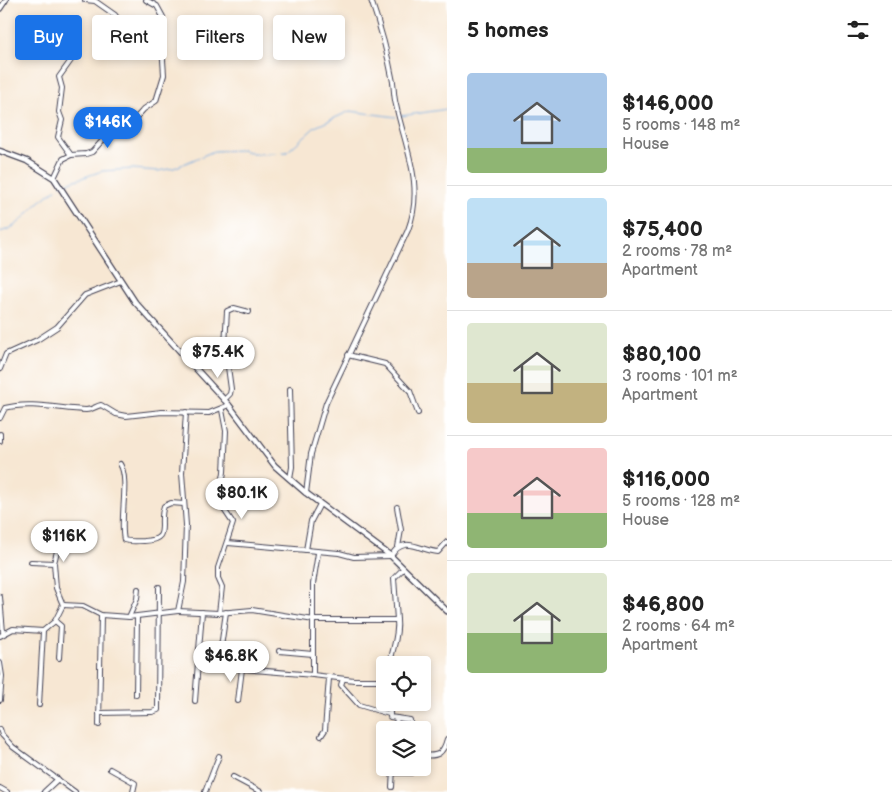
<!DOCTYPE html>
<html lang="en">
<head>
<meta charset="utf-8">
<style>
	:root { --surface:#fff; --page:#f6f6f6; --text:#222; --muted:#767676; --line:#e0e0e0; --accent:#1a73e8 }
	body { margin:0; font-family:"Balsamiq Sans",sans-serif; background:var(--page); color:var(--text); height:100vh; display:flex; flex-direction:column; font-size:19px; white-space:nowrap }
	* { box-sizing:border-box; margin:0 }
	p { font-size:16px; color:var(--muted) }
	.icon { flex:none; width:28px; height:28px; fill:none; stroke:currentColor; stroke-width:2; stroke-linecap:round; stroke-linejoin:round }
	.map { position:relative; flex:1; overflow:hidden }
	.drawer { display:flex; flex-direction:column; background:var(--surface); width:445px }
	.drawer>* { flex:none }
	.banner { position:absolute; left:15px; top:15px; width:356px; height:45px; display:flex; gap:10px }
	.tools { position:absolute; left:376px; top:656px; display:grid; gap:10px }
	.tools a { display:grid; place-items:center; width:55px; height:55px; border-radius:5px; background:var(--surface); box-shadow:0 2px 8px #0003; font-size:25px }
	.price { position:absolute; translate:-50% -42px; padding:0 11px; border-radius:18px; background:#fff; color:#222; font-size:16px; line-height:32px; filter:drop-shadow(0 1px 2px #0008) }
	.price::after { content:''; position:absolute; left:50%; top:30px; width:15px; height:11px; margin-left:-8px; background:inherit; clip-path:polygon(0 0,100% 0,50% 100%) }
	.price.on { background:var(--accent); color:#fff }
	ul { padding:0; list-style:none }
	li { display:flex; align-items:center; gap:15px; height:125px; padding:0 20px }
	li+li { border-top:1px solid var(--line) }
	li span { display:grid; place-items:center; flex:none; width:140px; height:100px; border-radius:5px; color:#555 }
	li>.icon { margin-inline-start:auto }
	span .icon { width:60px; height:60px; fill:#fffc; stroke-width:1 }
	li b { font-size:21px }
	h2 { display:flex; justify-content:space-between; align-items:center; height:60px; padding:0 20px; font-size:21px }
	.chip { padding:0 18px; border-radius:5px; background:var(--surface); box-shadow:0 2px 8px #0003; font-size:18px; line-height:45px }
	.chip.on { background:var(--accent); color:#fff }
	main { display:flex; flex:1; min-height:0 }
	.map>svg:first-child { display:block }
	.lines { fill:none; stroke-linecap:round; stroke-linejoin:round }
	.stream { stroke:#72aae2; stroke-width:1 }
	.minor-casing { stroke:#424052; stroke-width:6 }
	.tertiary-casing { stroke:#424052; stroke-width:7 }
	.minor { stroke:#fff; stroke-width:4 }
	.tertiary { stroke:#fff; stroke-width:4.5 }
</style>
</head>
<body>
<main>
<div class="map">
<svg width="447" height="792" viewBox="0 0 447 792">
	<rect width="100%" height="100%" fill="#fff"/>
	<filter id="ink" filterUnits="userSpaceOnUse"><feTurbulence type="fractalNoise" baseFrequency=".02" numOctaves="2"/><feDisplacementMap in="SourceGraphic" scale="10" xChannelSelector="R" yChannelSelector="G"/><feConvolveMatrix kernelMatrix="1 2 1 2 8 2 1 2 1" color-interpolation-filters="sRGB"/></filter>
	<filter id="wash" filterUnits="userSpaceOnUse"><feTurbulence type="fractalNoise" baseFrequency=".0096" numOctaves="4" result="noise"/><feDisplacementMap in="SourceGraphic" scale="20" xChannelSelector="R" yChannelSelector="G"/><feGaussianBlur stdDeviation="1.12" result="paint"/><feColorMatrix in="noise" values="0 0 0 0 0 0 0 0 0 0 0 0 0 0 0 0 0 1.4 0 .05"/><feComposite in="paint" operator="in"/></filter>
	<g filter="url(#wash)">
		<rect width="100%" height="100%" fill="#f7e7d3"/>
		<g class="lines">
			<!-- stream -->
			<g class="stream">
				<polyline points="401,116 447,109"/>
				<polyline points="61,185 102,171 133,169 158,171 174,168 214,151 242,150 256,154 287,152 315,127 350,111 396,117"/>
				<path d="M0,232C17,227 19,222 31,210C38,202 48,196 56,189"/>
			</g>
		</g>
	</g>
	<g filter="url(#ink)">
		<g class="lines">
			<!-- minor casing -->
			<g class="minor-casing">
				<g id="minor">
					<polyline points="85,0 95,1 115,15 122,25 162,45"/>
					<polyline points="0,9 6,0"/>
					<polyline points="71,155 58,137 62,120 59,112 62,88 59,77 72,59"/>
					<polyline points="54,178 63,159 71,155 86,154 92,152 102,141 125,130 144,109 156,101 164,75 162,45 159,35 163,17 157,6 146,0"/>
					<polyline points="348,355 385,364 410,391 418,413"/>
					<polyline points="0,369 6,354 37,340 57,327 85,295 121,281"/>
					<polyline points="224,400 230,394 231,389 225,345 227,311 234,308 249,312"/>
					<path d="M0,418L5,408C30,401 60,409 86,410C92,410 96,406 101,405L116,414L126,416L162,412L209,413L229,405"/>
					<polyline points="0,434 0,441"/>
					<path d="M120,464C130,479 119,520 124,540C130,542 137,541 144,541C172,540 157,524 164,506L171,503L184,504"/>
					<polyline points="290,478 292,467 290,389"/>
					<path d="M306,493L311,454L326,403L408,230C425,186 405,147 396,105C394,98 394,90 393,82C388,55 380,26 371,0"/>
					<polyline points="397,507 401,530 398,547"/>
					<polyline points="228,543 306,550 311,521 320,504"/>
					<path d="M306,550L339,553L354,557L391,556C404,534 420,551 438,552L447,542"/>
					<polyline points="318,553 313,584 313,675 354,680 383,680 385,678"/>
					<polyline points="31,562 54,563 56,588 63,605"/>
					<polyline points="54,563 58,547"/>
					<polyline points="0,597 3,632"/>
					<polyline points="63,605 83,606 101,615 129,617 178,611 184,582 186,525 182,473 186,412"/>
					<polyline points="178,611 219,613 252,610 314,620 397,620 394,578 403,569"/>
					<polyline points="219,613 222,587 218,578 218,568 233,523 219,502 224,472 226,431 222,410"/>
					<polyline points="129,617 137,599 138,589"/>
					<polyline points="55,621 61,626 59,658"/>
					<polyline points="0,636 13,629 43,631"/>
					<polyline points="221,647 226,612"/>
					<polyline points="279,651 313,654"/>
					<polyline points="0,663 2,676 0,700"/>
					<path d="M390,665C392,649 399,636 397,620"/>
					<polyline points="232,668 313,675"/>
					<polyline points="343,679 341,685 359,705 389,714"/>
					<polyline points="136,695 137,617"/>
					<polyline points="195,701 202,612"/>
					<polyline points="238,701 242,669"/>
					<polyline points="395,702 390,710 390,717 410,720 411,730"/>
					<polyline points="39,705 43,631 55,621 63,605"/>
					<polyline points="99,713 152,712 158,710 159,587"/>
					<polyline points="99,725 101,615"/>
					<polyline points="0,729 2,735 13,747 75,792"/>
					<polyline points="395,730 397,718"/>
					<polyline points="321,736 325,730 329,678"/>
					<path d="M422,755C438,757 443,754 447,739"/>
					<polyline points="110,769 135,783 133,792"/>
					<polyline points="393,773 411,773 411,768"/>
					<polyline points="233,777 261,792"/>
					<polyline points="392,787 393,768"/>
					<polyline points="0,788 7,792"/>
					<polyline points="44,792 58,779"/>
					<polyline points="205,792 219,756"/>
				</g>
			</g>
			<!-- tertiary casing -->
			<g class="tertiary-casing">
				<polyline id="tertiary" points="0,151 27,161 54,178 135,302 229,405 275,466 306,493 391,556 447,611"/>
			</g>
			<!-- minor -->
			<use href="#minor" class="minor"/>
			<!-- tertiary -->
			<use href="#tertiary" class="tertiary"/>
		</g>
	</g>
</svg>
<div class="tools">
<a><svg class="icon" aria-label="locate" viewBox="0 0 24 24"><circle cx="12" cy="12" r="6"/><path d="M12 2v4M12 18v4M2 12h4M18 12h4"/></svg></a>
<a><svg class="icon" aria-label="layers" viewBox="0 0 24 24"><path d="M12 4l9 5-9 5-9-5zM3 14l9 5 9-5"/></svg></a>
</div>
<b class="price on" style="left:108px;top:149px">$146K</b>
<b class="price" style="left:218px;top:379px">$75.4K</b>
<b class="price" style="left:242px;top:520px">$80.1K</b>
<b class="price" style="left:64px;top:563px">$116K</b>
<b class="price" style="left:231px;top:683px">$46.8K</b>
<div class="banner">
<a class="chip on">Buy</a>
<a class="chip">Rent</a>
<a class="chip">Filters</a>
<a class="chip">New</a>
</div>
</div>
<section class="drawer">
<h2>5 homes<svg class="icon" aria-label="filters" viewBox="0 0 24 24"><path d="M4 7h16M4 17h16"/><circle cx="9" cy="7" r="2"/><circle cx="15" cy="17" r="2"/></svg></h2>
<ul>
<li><span style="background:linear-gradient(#a9c7e8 75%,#8fb573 0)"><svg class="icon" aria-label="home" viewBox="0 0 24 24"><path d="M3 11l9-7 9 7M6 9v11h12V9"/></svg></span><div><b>$146,000</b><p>5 rooms · 148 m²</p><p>House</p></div></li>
<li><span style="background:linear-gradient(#bfe0f5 65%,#b9a48a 0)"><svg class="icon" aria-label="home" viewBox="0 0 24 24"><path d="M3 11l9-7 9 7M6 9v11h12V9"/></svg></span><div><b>$75,400</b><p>2 rooms · 78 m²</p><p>Apartment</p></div></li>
<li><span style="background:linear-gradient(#dfe7d0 60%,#c2b280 0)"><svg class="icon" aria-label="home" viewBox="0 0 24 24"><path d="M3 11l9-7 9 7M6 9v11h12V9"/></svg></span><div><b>$80,100</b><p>3 rooms · 101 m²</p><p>Apartment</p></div></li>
<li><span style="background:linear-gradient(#f6c9c9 65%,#8fb573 0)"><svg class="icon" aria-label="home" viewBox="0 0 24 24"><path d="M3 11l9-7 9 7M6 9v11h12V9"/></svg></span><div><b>$116,000</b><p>5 rooms · 128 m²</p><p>House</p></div></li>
<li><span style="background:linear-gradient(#dfe7d0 60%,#8fb573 0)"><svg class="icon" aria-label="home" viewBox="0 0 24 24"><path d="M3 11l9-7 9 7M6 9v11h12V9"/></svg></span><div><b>$46,800</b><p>2 rooms · 64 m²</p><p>Apartment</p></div></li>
</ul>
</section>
</main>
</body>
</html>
